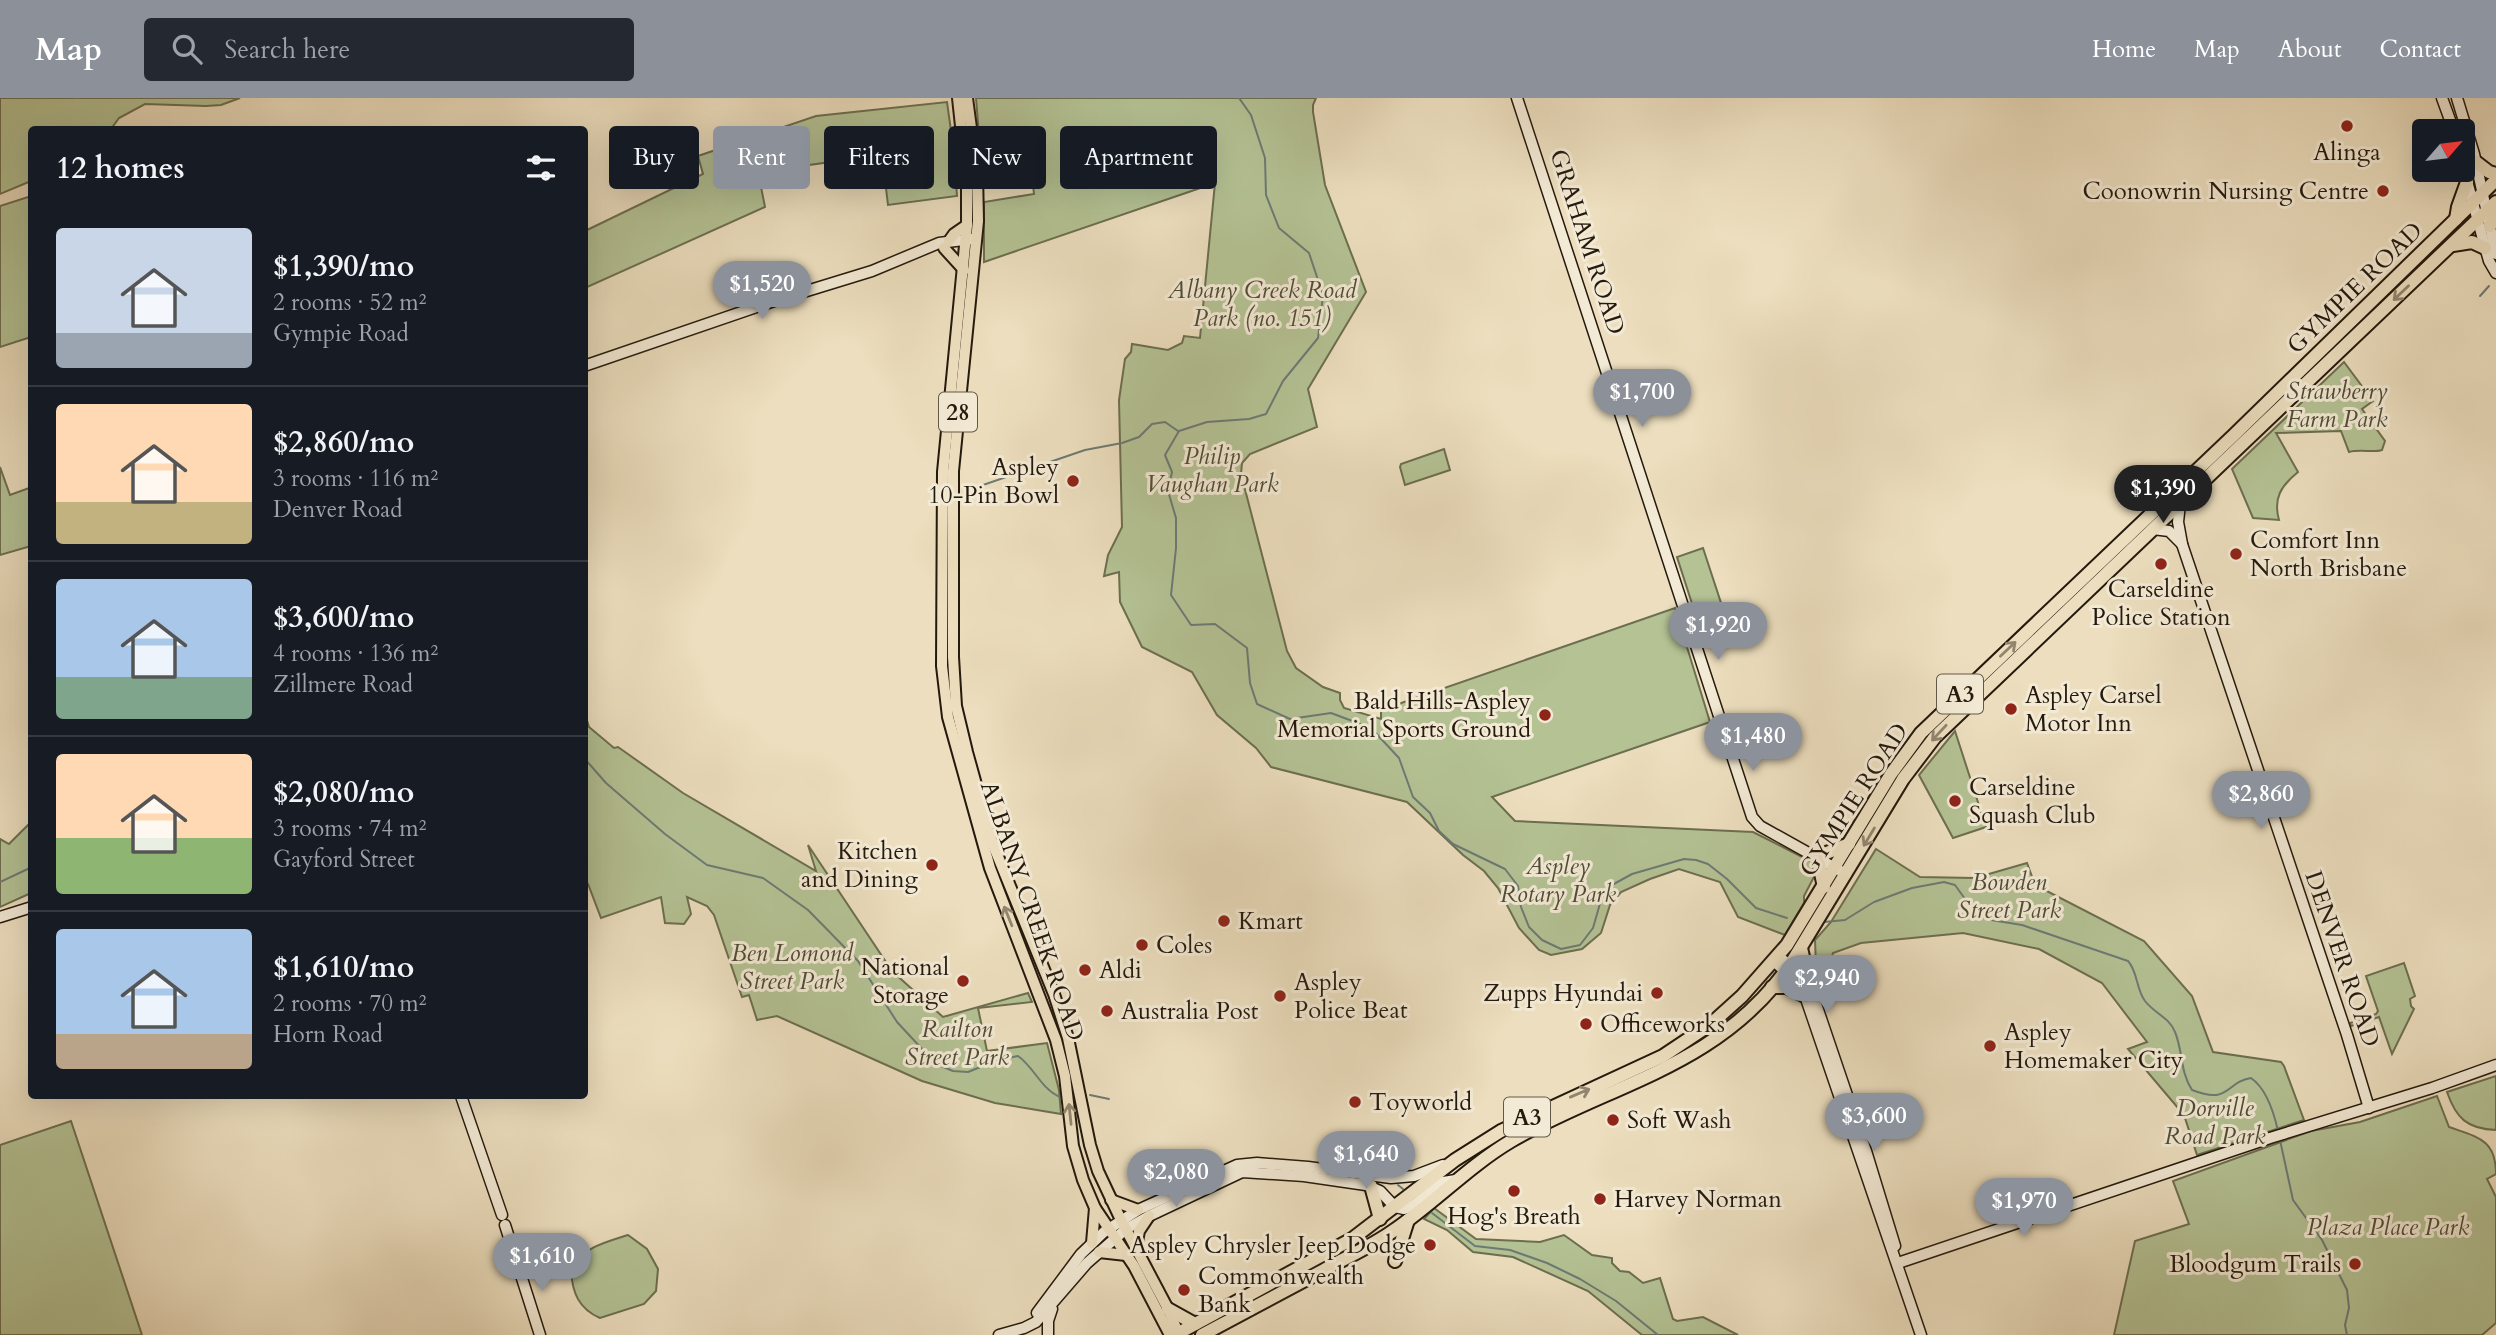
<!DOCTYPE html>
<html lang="en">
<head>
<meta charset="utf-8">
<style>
	:root { --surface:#171b24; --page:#242831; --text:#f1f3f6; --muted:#9ea1a6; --line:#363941; --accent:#8c9099 }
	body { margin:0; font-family:Cardo,serif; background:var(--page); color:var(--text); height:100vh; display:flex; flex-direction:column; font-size:26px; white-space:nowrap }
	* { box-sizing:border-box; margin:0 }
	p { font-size:23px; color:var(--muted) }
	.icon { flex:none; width:38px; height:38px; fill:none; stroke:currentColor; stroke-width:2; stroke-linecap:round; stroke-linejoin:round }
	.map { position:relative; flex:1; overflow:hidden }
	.panel { position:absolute; left:28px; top:28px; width:560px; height:973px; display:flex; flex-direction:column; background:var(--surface); border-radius:7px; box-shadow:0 7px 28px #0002 }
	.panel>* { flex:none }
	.guide { position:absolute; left:609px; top:28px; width:665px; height:63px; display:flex; gap:14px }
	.needle { width:46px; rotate:62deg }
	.fabs { position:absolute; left:2412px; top:21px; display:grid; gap:14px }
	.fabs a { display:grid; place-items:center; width:63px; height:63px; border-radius:7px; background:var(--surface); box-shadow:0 7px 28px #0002; font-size:35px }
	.price { position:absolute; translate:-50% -60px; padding:0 16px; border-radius:24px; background:var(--accent); color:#fff; font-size:23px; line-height:46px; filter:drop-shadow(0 2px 4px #0008) }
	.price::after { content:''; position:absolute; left:50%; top:42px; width:21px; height:16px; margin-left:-10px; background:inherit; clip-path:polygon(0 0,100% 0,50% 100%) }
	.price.selected { background:#222; color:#fff }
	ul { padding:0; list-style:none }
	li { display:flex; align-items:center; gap:21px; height:175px; padding:0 28px }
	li+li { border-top:2px solid var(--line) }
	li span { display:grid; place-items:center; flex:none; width:196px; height:140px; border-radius:7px; color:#555 }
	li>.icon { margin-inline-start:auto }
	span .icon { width:84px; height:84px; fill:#fffc; stroke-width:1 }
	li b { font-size:30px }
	h2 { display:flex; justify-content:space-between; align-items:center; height:84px; padding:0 28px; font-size:30px }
	.tag { padding:0 24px; border-radius:7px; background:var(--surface); box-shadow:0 7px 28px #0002; font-size:24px; line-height:63px }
	.tag.selected { background:var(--accent); color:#fff }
	header { display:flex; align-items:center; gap:42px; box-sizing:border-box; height:98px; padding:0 35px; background:var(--accent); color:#fff }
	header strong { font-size:33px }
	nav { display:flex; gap:38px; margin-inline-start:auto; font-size:24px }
	.search { width:490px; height:63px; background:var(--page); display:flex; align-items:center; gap:18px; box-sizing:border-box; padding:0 24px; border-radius:7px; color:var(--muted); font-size:26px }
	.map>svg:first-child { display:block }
	.green { fill:#b4c294; stroke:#6c6e50; stroke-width:2 }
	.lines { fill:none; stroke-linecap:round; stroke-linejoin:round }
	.stream { stroke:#6c7a75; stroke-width:2 }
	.secondary-casing { stroke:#24190d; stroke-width:13 }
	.primary-casing { stroke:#24190d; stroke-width:14 }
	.highway-casing { stroke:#24190d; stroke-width:16 }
	.secondary { stroke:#f3ead5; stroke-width:10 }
	.primary { stroke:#ecdebe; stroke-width:10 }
	.highway { stroke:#ecdebe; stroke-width:12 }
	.oneway { stroke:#92856e }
	.poi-dot { fill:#8f2418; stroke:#f3ead5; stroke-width:2.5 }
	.labels { text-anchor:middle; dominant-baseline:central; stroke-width:6; stroke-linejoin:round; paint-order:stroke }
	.shield { fill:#f3ead5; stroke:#625849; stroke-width:2 }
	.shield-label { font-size:23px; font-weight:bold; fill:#24190d }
	.poi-label { font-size:24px; fill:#24190d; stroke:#f3ead5; text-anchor:start }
	.street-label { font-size:24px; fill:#24190d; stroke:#f3ead5 }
	.park-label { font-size:24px; font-style:italic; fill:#4f4c36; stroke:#f3ead5 }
</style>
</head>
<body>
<header>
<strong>Map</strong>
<div class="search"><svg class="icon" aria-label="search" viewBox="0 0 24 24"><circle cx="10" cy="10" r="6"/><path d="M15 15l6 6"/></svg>Search here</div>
<nav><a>Home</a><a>Map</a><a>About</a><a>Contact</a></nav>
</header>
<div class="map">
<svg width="2496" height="1237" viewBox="0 0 2496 1237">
	<rect width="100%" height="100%" fill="#ecdebe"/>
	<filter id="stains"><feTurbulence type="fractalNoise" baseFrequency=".00286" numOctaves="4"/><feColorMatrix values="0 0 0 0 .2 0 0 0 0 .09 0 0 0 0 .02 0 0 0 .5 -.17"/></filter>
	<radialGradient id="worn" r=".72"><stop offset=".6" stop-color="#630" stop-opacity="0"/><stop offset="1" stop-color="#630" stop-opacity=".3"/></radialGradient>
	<!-- green -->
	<g class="green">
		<polygon points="0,0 240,0 221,7 206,8 145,6 119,20 111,31 32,32 31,83 0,96"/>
		<polygon points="976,0 1316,0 1313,7 1313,14 1325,87 1366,194 1308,291 1317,329 1250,356 1242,365 1241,376 1287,553 1296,570 1323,589 1340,595 1340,602 1344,610 1381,621 1381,612 1675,510 1710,624 1492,699 1515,723 1753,734 1810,763 1815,769 1815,777 1804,798 1804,805 1785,837 1738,819 1720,784 1679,771 1650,781 1621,794 1610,807 1601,835 1582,851 1551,857 1539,852 1519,830 1498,790 1484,773 1463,757 1407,704 1271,669 1256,650 1217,617 1192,574 1142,549 1120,504 1119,474 1104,478 1108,457 1122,429 1119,302 1125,261 1131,254 1132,246 1168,252 1182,245 1184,238 1200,240 1215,85 984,164 984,104 1034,96 1028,43 980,50"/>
		<polygon points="947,4 954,54 957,98 888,107 882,57 809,67 759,79 765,109 585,190 585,133 703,76 698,58 816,18"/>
		<polygon points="31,98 31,239 0,249 0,108"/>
		<path d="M2344,264L2373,303L2362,311L2385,343L2382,352C2374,355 2361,351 2349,354L2341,333L2276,335L2298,374C2281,388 2273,400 2279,422L2253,420L2232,371Z"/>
		<polygon points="1444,351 1450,372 1405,387 1400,369 1401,366"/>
		<polygon points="0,369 10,397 32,389 31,448 0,457"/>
		<polygon points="1703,450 1722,508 1703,525 1697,521 1677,459"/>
		<polygon points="585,616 589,629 614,650 618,649 683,695 816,773 808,747 892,873 943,919 1028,895 1032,904 978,910 987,953 1047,945 1059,992 1061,1016 995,1005 922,983 777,918 757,922 749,897 742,899 714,817 707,808 687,799 691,816 684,826 665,825 661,799 601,820 588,786 585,782"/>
		<polygon points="1955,633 1986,729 1953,740 1919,677"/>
		<polygon points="31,724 31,795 0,809 0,741 9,746"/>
		<polygon points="1876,751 1920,779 1975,780 2027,765 2035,787 2144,843 2192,898 2213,954 2281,964 2284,968 2304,1022 2197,1057 2184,1017 2128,951 2147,944 2102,885 2039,851 1963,835 1861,845 1833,855 1827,875 1820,884 1816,868 1815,842 1831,824"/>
		<polygon points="2404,865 2415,898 2410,901 2411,908 2414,911 2392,956 2379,919 2351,928 2350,925 2376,916 2378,913 2366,878"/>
		<path d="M2496,978V1032C2467,1031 2456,1020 2447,994Z"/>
		<path d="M2437,998L2449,1029C2477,1039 2496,1041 2496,1076L2487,1081L2496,1099V1225L2482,1237H2114L2135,1143L2189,1126L2173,1083L2311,1033L2360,1024Z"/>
		<polygon points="71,1023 142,1237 0,1237 0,1047"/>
		<polygon points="1434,1110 1476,1141 1540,1144 1564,1137 1592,1157 1612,1160 1612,1165 1620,1173 1629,1174 1643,1185 1660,1180 1673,1221 1677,1223 1703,1219 1738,1237 1642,1237 1588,1193 1513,1159 1473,1154 1447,1132 1424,1121"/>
		<path d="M628,1137L647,1151L658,1171L656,1193L644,1206L600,1220C579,1211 572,1195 571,1171C586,1148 603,1145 628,1137Z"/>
	</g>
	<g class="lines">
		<!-- stream -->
		<g class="stream">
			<polyline points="76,0 78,0"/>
			<polyline points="1239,0 1251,17 1265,60 1266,97 1279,130 1309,155 1323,197 1318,240 1283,283 1266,316 1249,321 1207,324 1179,333 1165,357 1172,374 1168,393 1176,420 1176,450 1171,497 1191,527 1215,526 1247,550 1250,585 1257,606 1290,621 1331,615 1371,630 1399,660 1413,699 1430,715 1439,733 1453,746 1505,771 1518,788 1521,809 1529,829 1542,842 1561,851 1580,847 1593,830 1601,802 1612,787 1632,776 1684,761 1696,762 1708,766 1727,781 1756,810 1787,820"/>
			<polyline points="2480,198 2489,188"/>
			<polyline points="983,387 1085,352 1122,345 1139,339 1152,326 1165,324 1178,333"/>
			<path d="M584,660L606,685L665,736L707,767L763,780L808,812L858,863L897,924L936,966L953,973L968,974L998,962L1018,958C1034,969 1041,991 1060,999"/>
			<polyline points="0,784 32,769"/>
			<path d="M1824,824L1845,822L1874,804L1912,790L1944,784L1955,787L1973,812L1985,821L2022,827L2128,863C2138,874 2136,891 2145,903C2154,915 2170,920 2175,934C2183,953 2180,974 2192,992C2231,1007 2225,984 2251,980C2267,991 2274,1015 2278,1033"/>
			<polyline points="1090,997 1109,1001"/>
			<polyline points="2280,1042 2293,1102 2322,1142 2347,1192 2349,1210 2345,1227 2347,1237"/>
			<path d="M1322,1052C1346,1055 1372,1054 1388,1074"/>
			<polyline points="1398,1087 1403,1091"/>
			<polyline points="1432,1115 1475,1148 1510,1152 1547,1165 1580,1181 1616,1203 1658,1237"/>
		</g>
		<!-- secondary casing -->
		<g class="secondary-casing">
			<g id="secondary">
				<polyline points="1517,0 1752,719 1760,728 1846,776"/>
				<polyline points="2442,0 2454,33"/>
				<polyline points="2457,0 2474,56 2496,156"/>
				<polyline points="2462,65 2489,163 2496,175"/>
				<polyline points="584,268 771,204 872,173 939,145 972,141"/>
				<polyline points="2180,406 2178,424 2182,446 2347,937 2369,1010"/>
				<polyline points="2153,431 2169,433 2182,446"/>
				<polyline points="0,819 32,809"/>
				<polyline points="1778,858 1805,880 1812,894 1866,1053 1895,1148"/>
				<polyline points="1774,863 1802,889 1921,1237"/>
				<polyline points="461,998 502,1117"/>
				<polyline points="505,1127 540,1237"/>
				<polyline points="1898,1165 2270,1040 2432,990 2496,967"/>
				<polyline points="1037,1215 1081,1156 1104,1134 1138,1112 1237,1067 1257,1065 1308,1069 1391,1080 1414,1078 1443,1067"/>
				<polyline points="999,1237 1024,1230 1036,1224 1087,1165 1126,1131 1149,1118 1242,1074 1304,1078 1366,1087 1380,1093 1395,1109 1404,1111 1414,1107 1443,1084 1456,1082"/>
				<polyline points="1048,1237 1048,1223 1052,1211"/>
			</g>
		</g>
		<!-- primary casing -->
		<g class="primary-casing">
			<g id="primary">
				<polyline points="958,0 967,84 967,127 943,374 942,568 948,619 990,770 1056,942 1065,978 1073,1048 1083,1082 1095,1110 1134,1168 1170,1237"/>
				<polyline points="967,0 977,75 978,123 953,373 953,559 956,608 967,654 992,744 1054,896 1068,940 1090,1047 1098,1073 1121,1122 1168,1211 1179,1237"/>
				<polyline points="949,143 954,136 967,127"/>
				<polyline points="944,150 964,172"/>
				<polyline points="1111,1102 1138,1112"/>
				<polyline points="1092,1145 1095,1110"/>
				<polyline points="1136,1149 1139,1133 1149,1118"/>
				<polyline points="1099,1154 1126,1157"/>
			</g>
		</g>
		<!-- highway casing -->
		<g class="highway-casing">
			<g id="highway">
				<polyline points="2476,64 2489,74 2496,76"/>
				<polyline points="2456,121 2458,109 2467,84"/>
				<polyline points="2490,128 2496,117"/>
				<polyline points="2453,147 2472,144 2485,150"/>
				<polyline points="1824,756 1849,746"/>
				<polyline points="1818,762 1824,789"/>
				<polyline points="1801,850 1809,885"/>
				<polyline points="1772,889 1787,889 1805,898"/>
				<polyline points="1371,1088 1380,1121"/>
				<polyline points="1395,1163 1408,1122"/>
				<polyline points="1168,1211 1195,1226"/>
				<polyline points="1175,1237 1352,1141 1455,1062 1501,1033 1663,958 1711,926 1742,898 1787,847 1891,676 1921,635 2234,337 2496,82"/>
				<path d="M1202,1237C1243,1215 1283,1194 1324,1172C1347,1159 1372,1148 1393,1133C1434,1105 1469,1068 1511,1043C1611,985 1718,970 1790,867L1903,681L1935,639L2496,104"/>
			</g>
		</g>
		<!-- secondary -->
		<use href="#secondary" class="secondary"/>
		<!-- primary -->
		<use href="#primary" class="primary"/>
		<!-- highway -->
		<use href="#highway" class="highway"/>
	</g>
	<!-- one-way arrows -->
	<defs><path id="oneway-shaft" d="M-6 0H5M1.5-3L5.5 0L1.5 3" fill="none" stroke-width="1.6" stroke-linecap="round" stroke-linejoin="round" transform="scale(1.75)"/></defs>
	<g class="oneway">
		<use href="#oneway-shaft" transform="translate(2401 195) rotate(136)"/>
		<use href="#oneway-shaft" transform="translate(2008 551) rotate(-43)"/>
		<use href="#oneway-shaft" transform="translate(1939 635) rotate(133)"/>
		<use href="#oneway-shaft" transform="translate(1869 739) rotate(121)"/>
		<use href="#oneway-shaft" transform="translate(1008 818) rotate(-112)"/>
		<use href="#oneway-shaft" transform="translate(1580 995) rotate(-23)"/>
		<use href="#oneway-shaft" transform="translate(1070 1016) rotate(-96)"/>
	</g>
	<!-- markers -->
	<g class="poi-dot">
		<circle cx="2347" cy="28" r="7"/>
		<circle cx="2383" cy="93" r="7"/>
		<circle cx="1073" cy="383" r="7"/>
		<circle cx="2236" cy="456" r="7"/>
		<circle cx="2161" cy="466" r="7"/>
		<circle cx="2011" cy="611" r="7"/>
		<circle cx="1545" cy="617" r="7"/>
		<circle cx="1955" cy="703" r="7"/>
		<circle cx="932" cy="767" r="7"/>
		<circle cx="1224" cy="823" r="7"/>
		<circle cx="1142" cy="847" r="7"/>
		<circle cx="1085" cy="872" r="7"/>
		<circle cx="963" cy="883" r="7"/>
		<circle cx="1657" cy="895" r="7"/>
		<circle cx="1280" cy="898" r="7"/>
		<circle cx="1107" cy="913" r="7"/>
		<circle cx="1586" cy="926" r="7"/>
		<circle cx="1990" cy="948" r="7"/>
		<circle cx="1355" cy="1004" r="7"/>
		<circle cx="1613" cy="1022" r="7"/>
		<circle cx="1514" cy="1093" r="7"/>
		<circle cx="1600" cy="1101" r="7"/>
		<circle cx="1430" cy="1147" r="7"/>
		<circle cx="2355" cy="1166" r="7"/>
		<circle cx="1184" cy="1192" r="7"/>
	</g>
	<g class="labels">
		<!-- shield labels -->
		<g class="shield">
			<rect x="939" y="294.5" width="38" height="39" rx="5"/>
			<rect x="1937" y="576.5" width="46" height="39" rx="5"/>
			<rect x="1504" y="999.5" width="46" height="39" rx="5"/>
		</g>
		<g class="shield-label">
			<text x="958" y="314">28</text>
			<text x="1960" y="596">A3</text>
			<text x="1527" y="1019">A3</text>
		</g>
		<!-- poi labels -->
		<g class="poi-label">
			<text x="2347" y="54" text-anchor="middle">Alinga</text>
			<text x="2369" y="93" text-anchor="end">Coonowrin Nursing Centre</text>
			<text x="1059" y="369" text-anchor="end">Aspley<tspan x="1059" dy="28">10-Pin Bowl</tspan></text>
			<text x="2250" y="442">Comfort Inn<tspan x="2250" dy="28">North Brisbane</tspan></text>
			<text x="2161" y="491" text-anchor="middle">Carseldine<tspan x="2161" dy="28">Police Station</tspan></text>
			<text x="2025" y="597">Aspley Carsel<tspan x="2025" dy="28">Motor Inn</tspan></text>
			<text x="1531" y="603" text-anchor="end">Bald Hills-Aspley<tspan x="1531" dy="28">Memorial Sports Ground</tspan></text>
			<text x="1969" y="689">Carseldine<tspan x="1969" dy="28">Squash Club</tspan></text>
			<text x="918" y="753" text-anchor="end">Kitchen<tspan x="918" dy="28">and Dining</tspan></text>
			<text x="1238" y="823">Kmart</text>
			<text x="1156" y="847">Coles</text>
			<text x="949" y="869" text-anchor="end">National<tspan x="949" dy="28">Storage</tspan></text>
			<text x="1099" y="872">Aldi</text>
			<text x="1294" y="884">Aspley<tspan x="1294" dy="28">Police Beat</tspan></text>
			<text x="1643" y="895" text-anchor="end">Zupps Hyundai</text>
			<text x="1121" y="913">Australia Post</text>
			<text x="1600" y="926">Officeworks</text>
			<text x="2004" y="934">Aspley<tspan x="2004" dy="28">Homemaker City</tspan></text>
			<text x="1369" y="1004">Toyworld</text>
			<text x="1627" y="1022">Soft Wash</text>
			<text x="1614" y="1101">Harvey Norman</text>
			<text x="1514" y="1118" text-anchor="middle">Hog's Breath</text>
			<text x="1416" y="1147" text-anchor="end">Aspley Chrysler Jeep Dodge</text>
			<text x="2341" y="1166" text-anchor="end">Bloodgum Trails</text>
			<text x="1198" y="1178">Commonwealth<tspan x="1198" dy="28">Bank</tspan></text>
		</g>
		<!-- street labels -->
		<g class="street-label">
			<text transform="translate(1587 144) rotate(72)">GRAHAM ROAD</text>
			<text transform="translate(2355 190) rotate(-44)">GYMPIE ROAD</text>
			<text transform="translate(1854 702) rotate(-57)">GYMPIE ROAD</text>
			<text transform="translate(1032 813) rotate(71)">ALBANY CREEK ROAD</text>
			<text transform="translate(2342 861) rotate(71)">DENVER ROAD</text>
		</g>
		<!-- park labels -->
		<g class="park-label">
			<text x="1262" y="192">Albany Creek Road<tspan x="1262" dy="28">Park (no. 151)</tspan></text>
			<text x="2337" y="293">Strawberry<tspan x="2337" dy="28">Farm Park</tspan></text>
			<text x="1212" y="358">Philip<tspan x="1212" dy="28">Vaughan Park</tspan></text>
			<text x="1558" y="768">Aspley<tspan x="1558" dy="28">Rotary Park</tspan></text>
			<text x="2009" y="784">Bowden<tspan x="2009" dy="28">Street Park</tspan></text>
			<text x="792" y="855">Ben Lomond<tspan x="792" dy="28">Street Park</tspan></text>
			<text x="957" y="931">Railton<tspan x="957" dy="28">Street Park</tspan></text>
			<text x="2215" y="1010">Dorville<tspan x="2215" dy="28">Road Park</tspan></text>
			<text x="2388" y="1129">Plaza Place Park</text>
		</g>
	</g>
	<rect width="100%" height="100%" filter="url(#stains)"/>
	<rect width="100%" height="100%" fill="url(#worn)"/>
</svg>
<div class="fabs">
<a><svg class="needle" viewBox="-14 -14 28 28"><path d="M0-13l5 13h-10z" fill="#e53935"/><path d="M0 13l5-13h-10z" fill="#9ea1a6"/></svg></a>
</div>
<b class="price" style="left:762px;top:223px">$1,520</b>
<b class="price" style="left:1642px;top:331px">$1,700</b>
<b class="price selected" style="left:2163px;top:427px">$1,390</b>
<b class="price" style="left:1718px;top:564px">$1,920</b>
<b class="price" style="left:1753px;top:675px">$1,480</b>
<b class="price" style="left:2261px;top:733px">$2,860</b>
<b class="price" style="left:1827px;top:917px">$2,940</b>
<b class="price" style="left:1874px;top:1055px">$3,600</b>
<b class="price" style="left:1366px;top:1093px">$1,640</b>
<b class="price" style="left:1176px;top:1111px">$2,080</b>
<b class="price" style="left:2024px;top:1140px">$1,970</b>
<b class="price" style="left:542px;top:1195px">$1,610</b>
<div class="guide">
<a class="tag">Buy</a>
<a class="tag selected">Rent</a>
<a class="tag">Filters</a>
<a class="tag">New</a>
<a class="tag">Apartment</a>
</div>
<section class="panel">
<h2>12 homes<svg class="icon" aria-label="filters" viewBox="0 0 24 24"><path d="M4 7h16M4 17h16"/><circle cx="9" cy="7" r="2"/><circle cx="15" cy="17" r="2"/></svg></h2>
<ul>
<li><span style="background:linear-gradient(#c9d6e8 75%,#9aa5b1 0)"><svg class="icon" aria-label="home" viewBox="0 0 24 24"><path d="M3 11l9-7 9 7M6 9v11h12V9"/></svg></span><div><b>$1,390/mo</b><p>2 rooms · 52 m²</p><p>Gympie Road</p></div></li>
<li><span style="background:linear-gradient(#ffd9b3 70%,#c2b280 0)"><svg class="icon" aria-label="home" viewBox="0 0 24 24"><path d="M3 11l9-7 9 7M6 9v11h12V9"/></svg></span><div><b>$2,860/mo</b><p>3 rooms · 116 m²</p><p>Denver Road</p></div></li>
<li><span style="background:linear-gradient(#a9c7e8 70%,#7fa58c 0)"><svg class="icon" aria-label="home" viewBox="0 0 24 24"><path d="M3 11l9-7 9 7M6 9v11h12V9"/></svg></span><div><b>$3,600/mo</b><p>4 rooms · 136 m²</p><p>Zillmere Road</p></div></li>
<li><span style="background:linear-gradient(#ffd9b3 60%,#8fb573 0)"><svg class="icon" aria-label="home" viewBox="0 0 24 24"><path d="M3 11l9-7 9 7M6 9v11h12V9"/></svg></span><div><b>$2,080/mo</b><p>3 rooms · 74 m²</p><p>Gayford Street</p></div></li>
<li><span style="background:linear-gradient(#a9c7e8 75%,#b9a48a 0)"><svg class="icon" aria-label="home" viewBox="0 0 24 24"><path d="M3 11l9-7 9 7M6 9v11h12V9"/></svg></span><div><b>$1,610/mo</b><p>2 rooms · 70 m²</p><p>Horn Road</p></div></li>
</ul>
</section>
</div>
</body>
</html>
